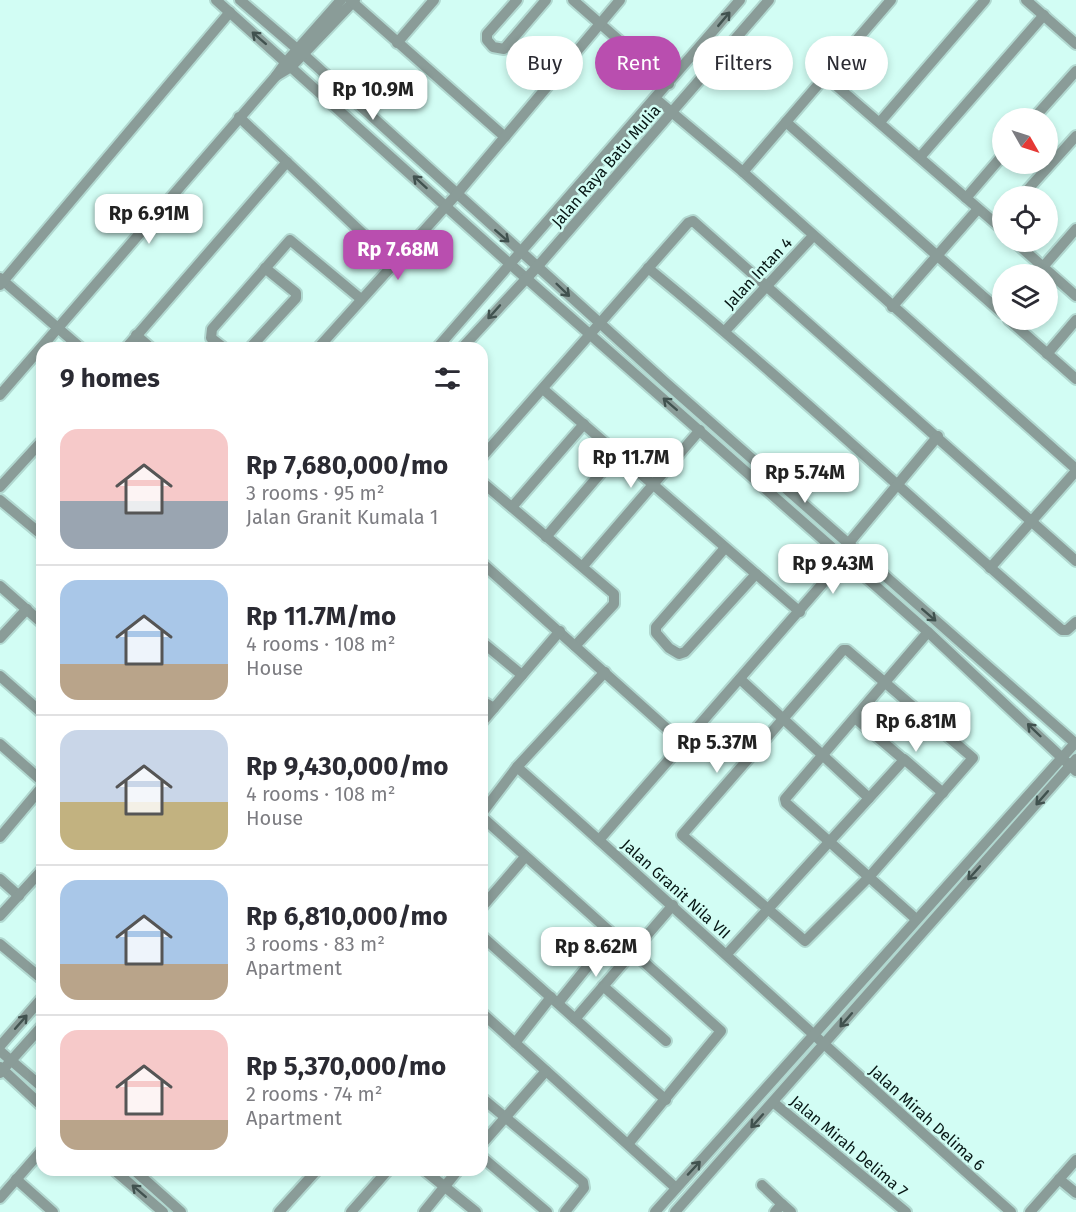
<!DOCTYPE html>
<html lang="en">
<head>
<meta charset="utf-8">
<style>
	:root { --surface:#fff; --page:#f2f2f3; --text:#2b2b33; --muted:#7c7c81; --line:#e1e1e2; --accent:#b94eaf }
	body { margin:0; font-family:"Fira Sans",sans-serif; background:var(--page); color:var(--text); height:100vh; display:flex; flex-direction:column; font-size:22px; white-space:nowrap }
	* { box-sizing:border-box; margin:0 }
	p { font-size:20px; color:var(--muted) }
	.icon { flex:none; width:33px; height:33px; fill:none; stroke:currentColor; stroke-width:2; stroke-linecap:round; stroke-linejoin:round }
	.map { position:relative; flex:1; overflow:hidden }
	.details { position:absolute; left:36px; top:342px; width:452px; height:834px; display:flex; flex-direction:column; background:var(--surface); border-radius:18px; box-shadow:0 3px 9px #0003 }
	.details>* { flex:none }
	.guide { position:absolute; left:506px; top:36px; width:480px; height:54px; display:flex; gap:12px }
	.needle { width:39px; rotate:129deg }
	.fabs { position:absolute; left:992px; top:108px; display:grid; gap:12px }
	.fabs a { display:grid; place-items:center; width:66px; height:66px; border-radius:50%; background:var(--surface); box-shadow:0 3px 9px #0003; font-size:30px }
	.price { position:absolute; translate:-50% -51px; padding:0 14px; border-radius:12px; background:#fff; color:#222; font-size:20px; line-height:39px; filter:drop-shadow(0 2px 3px #0008) }
	.price::after { content:''; position:absolute; left:50%; top:36px; width:18px; height:14px; margin-left:-9px; background:inherit; clip-path:polygon(0 0,100% 0,50% 100%) }
	.price.selected { background:var(--accent); color:#fff }
	ul { padding:0; list-style:none }
	li { display:flex; align-items:center; gap:18px; height:150px; padding:0 24px }
	li+li { border-top:2px solid var(--line) }
	li span { display:grid; place-items:center; flex:none; width:168px; height:120px; border-radius:18px; color:#555 }
	li>.icon { margin-inline-start:auto }
	span .icon { width:72px; height:72px; fill:#fffc; stroke-width:1 }
	li b { font-size:26px }
	h2 { display:flex; justify-content:space-between; align-items:center; height:72px; padding:0 24px; font-size:26px }
	.tag { padding:0 21px; border-radius:27px; background:var(--surface); box-shadow:0 3px 9px #0003; font-size:21px; line-height:54px }
	.tag.selected { background:var(--accent); color:#fff }
	.map>svg:first-child { display:block }
	.lines { fill:none; stroke-linecap:round; stroke-linejoin:round }
	.street-casing { stroke:#b1d8d0; stroke-width:14 }
	.street { stroke:#8a9c98; stroke-width:10 }
	.oneway { stroke:#41524f }
	.labels { text-anchor:middle; dominant-baseline:central; stroke-width:5; stroke-linejoin:round; paint-order:stroke }
	.street-label { font-size:16px; fill:#061614; stroke:#d2fdf4 }
</style>
</head>
<body>
<div class="map">
<svg width="1076" height="1212" viewBox="0 0 1076 1212">
	<rect width="100%" height="100%" fill="#d2fdf4"/>
	<g class="lines">
		<!-- street casing -->
		<g class="street-casing">
			<g id="street">
				<polyline points="216,0 510,264 928,632 1076,771"/>
				<polyline points="240,0 303,54 666,383 1076,744"/>
				<polyline points="341,0 286,62 276,76 291,67 355,0"/>
				<polyline points="350,0 505,137"/>
				<polyline points="517,0 487,34 487,40 493,47 504,49 546,0"/>
				<polyline points="573,0 669,84"/>
				<polyline points="1026,0 1076,44"/>
				<polyline points="397,43 434,0"/>
				<polyline points="825,76 1002,229"/>
				<polyline points="656,99 743,172 1076,469"/>
				<polyline points="239,117 395,264"/>
				<polyline points="1034,118 1076,71"/>
				<polyline points="786,122 1002,313"/>
				<polyline points="880,122 985,0"/>
				<polyline points="921,156 1044,15"/>
				<polyline points="743,172 891,0"/>
				<polyline points="1022,196 1076,136"/>
				<polyline points="966,198 1002,156"/>
				<polyline points="1015,242 1076,296"/>
				<path d="M648,268C790,384 923,511 1062,630H1067L1076,622"/>
				<polyline points="1042,268 1076,229"/>
				<polyline points="0,278 81,348"/>
				<polyline points="0,285 230,12"/>
				<polyline points="892,307 978,209"/>
				<polyline points="1009,320 1076,379"/>
				<polyline points="725,331 813,236"/>
				<polyline points="136,335 151,348"/>
				<polyline points="126,348 287,162"/>
				<polyline points="224,348 211,338 212,329 290,240 361,299"/>
				<polyline points="250,348 296,298 296,293 265,268"/>
				<polyline points="318,348 456,195 620,0"/>
				<polyline points="437,348 740,0"/>
				<polyline points="462,348 538,266 769,0"/>
				<polyline points="1047,354 1076,320"/>
				<polyline points="543,389 800,612"/>
				<polyline points="0,395 276,76"/>
				<polyline points="482,457 688,223 693,221 1076,561"/>
				<polyline points="482,482 614,594 614,604 575,646"/>
				<polyline points="0,487 42,441"/>
				<polyline points="0,500 42,535"/>
				<polyline points="512,507 584,424"/>
				<polyline points="546,537 617,454"/>
				<polyline points="725,548 656,627 656,633 669,648 679,654 685,652 756,574"/>
				<polyline points="482,563 683,743"/>
				<polyline points="583,566 700,430"/>
				<polyline points="990,568 1076,471"/>
				<polyline points="0,586 42,623"/>
				<polyline points="0,638 27,609"/>
				<polyline points="482,642 522,675"/>
				<polygon points="843,650 847,650 973,758 870,876 805,941 682,835"/>
				<polyline points="0,676 42,713"/>
				<polyline points="740,679 869,798"/>
				<polyline points="482,701 494,708"/>
				<polyline points="482,722 560,631"/>
				<polyline points="0,744 42,781"/>
				<polyline points="904,759 943,793"/>
				<path d="M517,767C683,914 845,1065 1011,1212"/>
				<polyline points="482,813 517,767 605,672"/>
				<polyline points="482,817 721,1031 628,1144"/>
				<polyline points="0,837 42,787"/>
				<polyline points="599,840 844,559 848,544 938,436"/>
				<polyline points="0,879 19,896"/>
				<polyline points="482,907 525,857"/>
				<polyline points="0,916 42,870"/>
				<polyline points="916,919 786,803 785,799 928,632"/>
				<polyline points="482,936 666,1100"/>
				<polyline points="0,944 42,979"/>
				<polyline points="727,954 903,761 903,759 855,718"/>
				<polyline points="603,986 666,1041"/>
				<polyline points="558,1003 613,935"/>
				<polyline points="482,1013 676,1188"/>
				<polyline points="575,1019 673,905"/>
				<polyline points="515,1043 551,997"/>
				<polyline points="0,1046 42,998"/>
				<polyline points="0,1051 42,1087"/>
				<polyline points="0,1067 42,1106"/>
				<polyline points="0,1073 42,1026"/>
				<polyline points="482,1098 583,1182 584,1188 565,1212"/>
				<polyline points="773,1102 906,1212"/>
				<polyline points="482,1144 546,1071"/>
				<polyline points="482,1157 547,1212"/>
				<polyline points="114,1170 163,1212"/>
				<polyline points="134,1170 181,1212"/>
				<polyline points="424,1170 476,1212"/>
				<polyline points="16,1179 53,1212"/>
				<polyline points="1059,1179 1076,1193"/>
				<polyline points="762,1185 782,1204"/>
				<polyline points="0,1198 42,1150"/>
				<polyline points="279,1212 317,1170"/>
				<polyline points="351,1212 388,1170"/>
				<polyline points="424,1212 458,1170"/>
				<polyline points="655,1212 1076,742"/>
				<polyline points="675,1212 1076,759"/>
				<polyline points="775,1212 782,1204 791,1212"/>
				<polyline points="1030,1212 1076,1160"/>
			</g>
		</g>
		<!-- street -->
		<use href="#street" class="street"/>
	</g>
	<!-- one-way arrows -->
	<defs><path id="oneway-shaft" d="M-6 0H5M1.5-3L5.5 0L1.5 3" fill="none" stroke-width="1.6" stroke-linecap="round" stroke-linejoin="round" transform="scale(1.5)"/></defs>
	<g class="oneway">
		<use href="#oneway-shaft" transform="translate(724 19) rotate(-50)"/>
		<use href="#oneway-shaft" transform="translate(259 38) rotate(-139)"/>
		<use href="#oneway-shaft" transform="translate(420 182) rotate(-138)"/>
		<use href="#oneway-shaft" transform="translate(502 236) rotate(41)"/>
		<use href="#oneway-shaft" transform="translate(563 290) rotate(44)"/>
		<use href="#oneway-shaft" transform="translate(494 312) rotate(132)"/>
		<use href="#oneway-shaft" transform="translate(670 404) rotate(-139)"/>
		<use href="#oneway-shaft" transform="translate(929 615) rotate(41)"/>
		<use href="#oneway-shaft" transform="translate(1034 730) rotate(-136)"/>
		<use href="#oneway-shaft" transform="translate(1042 798) rotate(131)"/>
		<use href="#oneway-shaft" transform="translate(974 873) rotate(132)"/>
		<use href="#oneway-shaft" transform="translate(846 1020) rotate(131)"/>
		<use href="#oneway-shaft" transform="translate(21 1022) rotate(-49)"/>
		<use href="#oneway-shaft" transform="translate(757 1121) rotate(132)"/>
		<use href="#oneway-shaft" transform="translate(694 1168) rotate(-47)"/>
		<use href="#oneway-shaft" transform="translate(139 1191) rotate(-139)"/>
	</g>
	<g class="labels">
		<!-- street labels -->
		<g class="street-label">
			<text transform="translate(606 166) rotate(-49)">Jalan Raya Batu Mulia</text>
			<text transform="translate(758 273) rotate(-47)">Jalan Intan 4</text>
			<text transform="translate(676 889) rotate(42)">Jalan Granit Nila VII</text>
			<text transform="translate(927 1118) rotate(42)">Jalan Mirah Delima 6</text>
			<text transform="translate(849 1146) rotate(40)">Jalan Mirah Delima 7</text>
		</g>
	</g>
</svg>
<div class="fabs">
<a><svg class="needle" viewBox="-14 -14 28 28"><path d="M0-13l5 13h-10z" fill="#e53935"/><path d="M0 13l5-13h-10z" fill="#7c7c81"/></svg></a>
<a><svg class="icon" aria-label="locate" viewBox="0 0 24 24"><circle cx="12" cy="12" r="6"/><path d="M12 2v4M12 18v4M2 12h4M18 12h4"/></svg></a>
<a><svg class="icon" aria-label="layers" viewBox="0 0 24 24"><path d="M12 4l9 5-9 5-9-5zM3 14l9 5 9-5"/></svg></a>
</div>
<b class="price" style="left:373px;top:121px">Rp 10.9M</b>
<b class="price" style="left:149px;top:245px">Rp 6.91M</b>
<b class="price selected" style="left:398px;top:281px">Rp 7.68M</b>
<b class="price" style="left:631px;top:489px">Rp 11.7M</b>
<b class="price" style="left:805px;top:504px">Rp 5.74M</b>
<b class="price" style="left:833px;top:595px">Rp 9.43M</b>
<b class="price" style="left:916px;top:753px">Rp 6.81M</b>
<b class="price" style="left:717px;top:774px">Rp 5.37M</b>
<b class="price" style="left:596px;top:978px">Rp 8.62M</b>
<div class="guide">
<a class="tag">Buy</a>
<a class="tag selected">Rent</a>
<a class="tag">Filters</a>
<a class="tag">New</a>
</div>
<section class="details">
<h2>9 homes<svg class="icon" aria-label="filters" viewBox="0 0 24 24"><path d="M4 7h16M4 17h16"/><circle cx="9" cy="7" r="2"/><circle cx="15" cy="17" r="2"/></svg></h2>
<ul>
<li><span style="background:linear-gradient(#f6c9c9 60%,#9aa5b1 0)"><svg class="icon" aria-label="home" viewBox="0 0 24 24"><path d="M3 11l9-7 9 7M6 9v11h12V9"/></svg></span><div><b>Rp 7,680,000/mo</b><p>3 rooms · 95 m²</p><p>Jalan Granit Kumala 1</p></div></li>
<li><span style="background:linear-gradient(#a9c7e8 70%,#b9a48a 0)"><svg class="icon" aria-label="home" viewBox="0 0 24 24"><path d="M3 11l9-7 9 7M6 9v11h12V9"/></svg></span><div><b>Rp 11.7M/mo</b><p>4 rooms · 108 m²</p><p>House</p></div></li>
<li><span style="background:linear-gradient(#c9d6e8 60%,#c2b280 0)"><svg class="icon" aria-label="home" viewBox="0 0 24 24"><path d="M3 11l9-7 9 7M6 9v11h12V9"/></svg></span><div><b>Rp 9,430,000/mo</b><p>4 rooms · 108 m²</p><p>House</p></div></li>
<li><span style="background:linear-gradient(#a9c7e8 70%,#b9a48a 0)"><svg class="icon" aria-label="home" viewBox="0 0 24 24"><path d="M3 11l9-7 9 7M6 9v11h12V9"/></svg></span><div><b>Rp 6,810,000/mo</b><p>3 rooms · 83 m²</p><p>Apartment</p></div></li>
<li><span style="background:linear-gradient(#f6c9c9 75%,#b9a48a 0)"><svg class="icon" aria-label="home" viewBox="0 0 24 24"><path d="M3 11l9-7 9 7M6 9v11h12V9"/></svg></span><div><b>Rp 5,370,000/mo</b><p>2 rooms · 74 m²</p><p>Apartment</p></div></li>
</ul>
</section>
</div>
</body>
</html>
